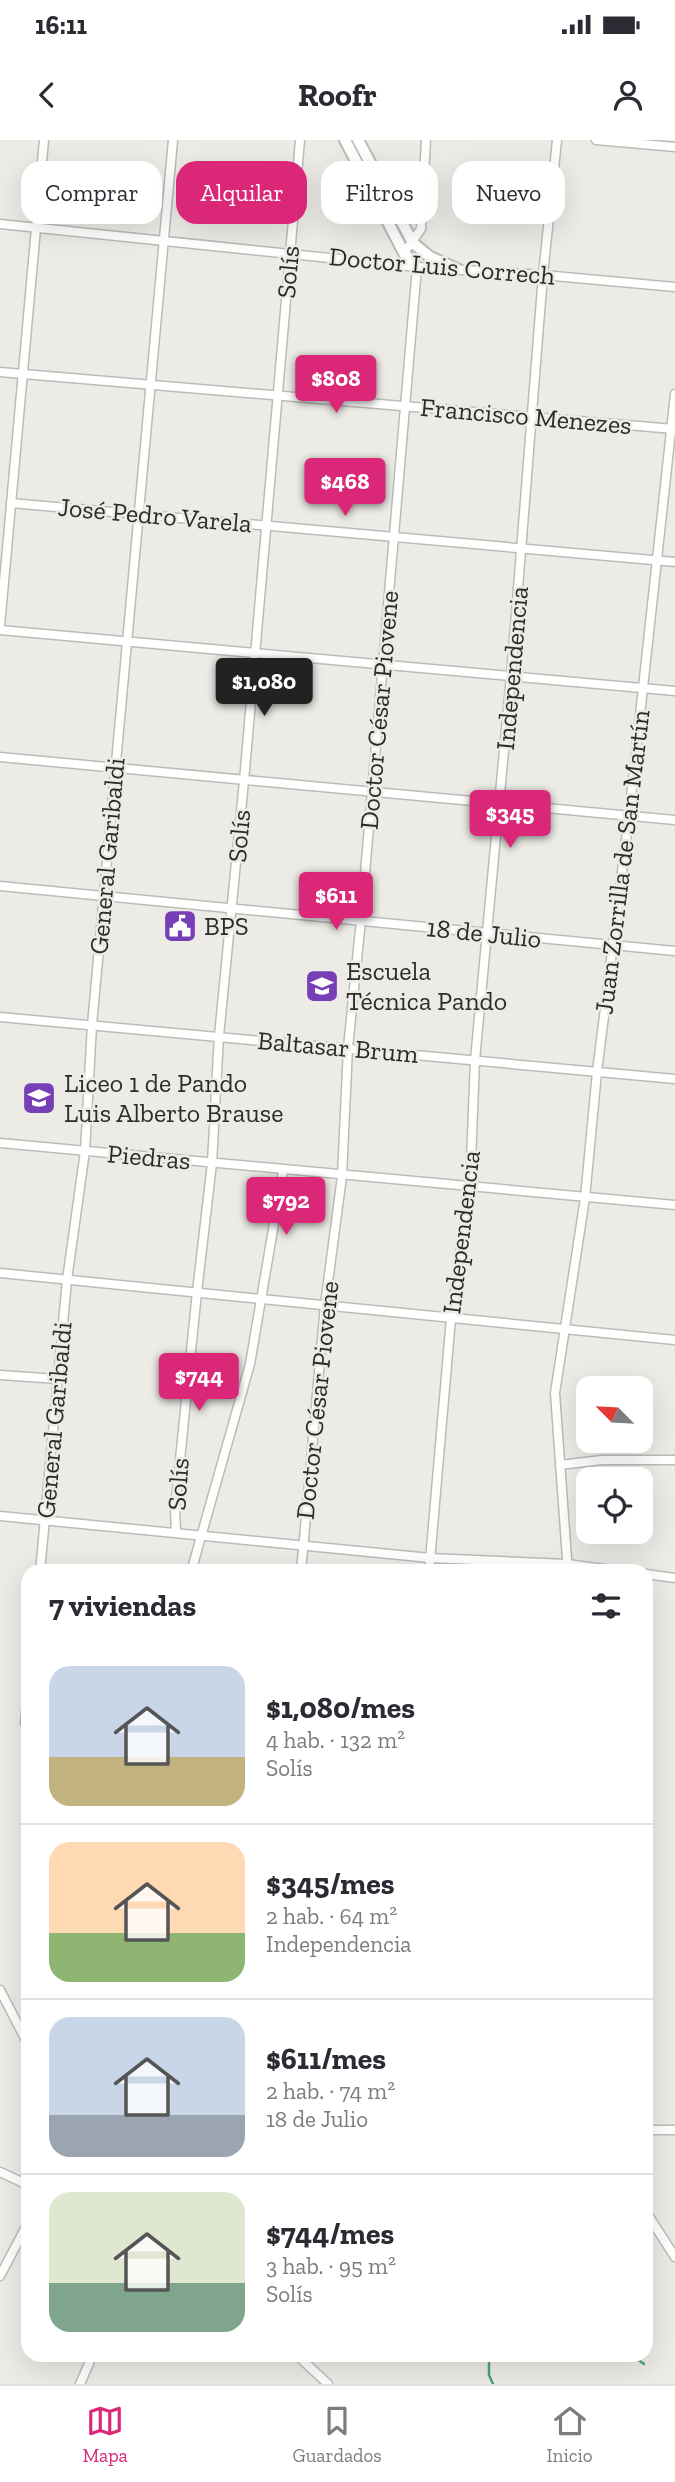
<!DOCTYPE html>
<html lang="es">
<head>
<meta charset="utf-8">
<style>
	:root { --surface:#fff; --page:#f2f2f3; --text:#2b2b33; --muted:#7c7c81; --line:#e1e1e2; --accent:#db2777 }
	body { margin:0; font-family:"Zilla Slab",serif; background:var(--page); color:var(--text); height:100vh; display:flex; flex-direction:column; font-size:26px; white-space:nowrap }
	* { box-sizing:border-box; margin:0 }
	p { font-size:23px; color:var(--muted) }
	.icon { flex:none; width:38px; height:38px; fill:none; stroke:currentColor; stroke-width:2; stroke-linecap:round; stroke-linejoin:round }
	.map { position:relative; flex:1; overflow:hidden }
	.sheet { position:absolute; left:21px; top:1424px; width:632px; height:798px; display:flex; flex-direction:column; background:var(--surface); border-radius:21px; box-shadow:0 7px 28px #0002 }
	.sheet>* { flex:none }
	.guide { position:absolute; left:21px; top:21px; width:634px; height:63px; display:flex; gap:14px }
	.needle { width:46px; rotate:294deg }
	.tools { position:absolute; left:576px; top:1236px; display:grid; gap:14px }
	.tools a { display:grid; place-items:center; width:77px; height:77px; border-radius:14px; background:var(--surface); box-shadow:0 7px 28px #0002; font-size:35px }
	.price { position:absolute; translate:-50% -60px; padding:0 16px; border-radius:7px; background:var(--accent); color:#fff; font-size:23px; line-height:46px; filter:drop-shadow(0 2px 4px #0008) }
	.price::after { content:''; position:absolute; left:50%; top:42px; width:21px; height:16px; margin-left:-10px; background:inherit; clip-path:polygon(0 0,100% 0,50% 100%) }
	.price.current { background:#222; color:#fff }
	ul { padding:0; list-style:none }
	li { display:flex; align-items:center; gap:21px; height:175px; padding:0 28px }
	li+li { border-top:2px solid var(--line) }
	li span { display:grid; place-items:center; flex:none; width:196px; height:140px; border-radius:21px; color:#555 }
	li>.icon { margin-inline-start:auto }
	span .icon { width:84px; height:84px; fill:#fffc; stroke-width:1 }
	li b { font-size:30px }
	h2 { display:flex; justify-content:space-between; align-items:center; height:84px; padding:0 28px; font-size:30px }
	.pill { padding:0 24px; border-radius:21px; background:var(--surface); box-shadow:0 7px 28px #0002; font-size:24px; line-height:63px }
	.pill.current { background:var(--accent); color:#fff }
	.status { display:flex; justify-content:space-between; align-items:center; height:49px; padding:0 35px; background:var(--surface); direction:ltr }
	.status svg { height:19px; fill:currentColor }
	header { display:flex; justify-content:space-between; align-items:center; height:91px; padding:0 28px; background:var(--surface); font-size:32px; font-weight:700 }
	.tab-bar { display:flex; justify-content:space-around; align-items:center; height:98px; border-top:2px solid var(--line); background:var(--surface); font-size:19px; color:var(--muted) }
	.tab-bar a { display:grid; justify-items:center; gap:4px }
	.tab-bar .current { color:var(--accent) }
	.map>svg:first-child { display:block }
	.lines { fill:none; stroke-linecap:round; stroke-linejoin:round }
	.stream { stroke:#49a182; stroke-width:2.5 }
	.minor-casing { stroke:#bcbcb7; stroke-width:11 }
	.tertiary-casing { stroke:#bcbcb7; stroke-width:14 }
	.minor { stroke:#fff; stroke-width:8 }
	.tertiary { stroke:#fff; stroke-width:10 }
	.labels { text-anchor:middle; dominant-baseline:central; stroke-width:5; stroke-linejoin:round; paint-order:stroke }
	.street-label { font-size:26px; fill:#2b2b29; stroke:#ecebe6 }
	.poi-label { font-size:26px; fill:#2b2b29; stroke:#ecebe6; text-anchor:start }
</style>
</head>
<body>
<div class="status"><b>16:11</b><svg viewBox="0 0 49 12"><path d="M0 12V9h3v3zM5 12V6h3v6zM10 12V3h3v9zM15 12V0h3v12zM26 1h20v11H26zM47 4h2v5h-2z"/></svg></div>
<header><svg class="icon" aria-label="back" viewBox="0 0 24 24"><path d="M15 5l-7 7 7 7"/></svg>Roofr<svg class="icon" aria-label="person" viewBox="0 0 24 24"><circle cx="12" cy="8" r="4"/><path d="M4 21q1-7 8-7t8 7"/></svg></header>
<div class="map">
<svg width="675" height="2244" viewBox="0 0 675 2244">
	<rect width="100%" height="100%" fill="#ecebe6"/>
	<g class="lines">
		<!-- stream -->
		<g class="stream">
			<polyline points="489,2216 489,2235 493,2244"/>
			<polyline points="633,2216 644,2224"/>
		</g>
		<!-- minor casing -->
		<g class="minor-casing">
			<g id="minor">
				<polyline points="596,0 675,7"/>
				<polyline points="0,84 417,127 543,135 675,147"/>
				<polyline points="404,113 421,89 426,0"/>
				<polyline points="0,232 674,289"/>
				<polyline points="11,363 675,422"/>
				<polyline points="0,486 44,0"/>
				<polyline points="0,490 675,551"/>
				<polyline points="0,617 675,680"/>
				<polyline points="0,746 675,811"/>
				<polyline points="0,877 675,939"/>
				<polyline points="0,1003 675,1065"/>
				<polyline points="0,1133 675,1200"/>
				<polyline points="0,1235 58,1239"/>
				<polyline points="560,1325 602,1320 675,1320"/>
				<polyline points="0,1376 430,1418 567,1424 626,1432"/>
				<polyline points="176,1392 175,1369 197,1152 212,1023 219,896 244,641 300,0"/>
				<polyline points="40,1432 67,1140 85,1011 92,885 173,0"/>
				<polyline points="191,1432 250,1224 283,1031"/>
				<polyline points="301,1432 325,1165 342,1036 348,908 361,780 417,127"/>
				<polyline points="429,1432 451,1178 470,1047 475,920 511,536 543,135 557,0"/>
				<polyline points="568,1432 555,1253 585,1058 597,932 629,676 675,254"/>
				<polyline points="646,1434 675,1438"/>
				<polyline points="25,1583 28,1552"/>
				<polyline points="0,1850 28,1904"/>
				<polyline points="646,1990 675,1990"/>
				<polyline points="0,2032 28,2045"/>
				<polyline points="646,2072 675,2117"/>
				<polyline points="0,2136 28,2083"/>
				<polyline points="298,2216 328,2244"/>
				<polyline points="80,2244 90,2221 90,2216"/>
			</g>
		</g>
		<!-- tertiary casing -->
		<g class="tertiary-casing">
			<g id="tertiary">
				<polyline points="345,0 404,113 417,127"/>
				<polyline points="358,0 413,103 430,117 457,129"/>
			</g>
		</g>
		<!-- minor -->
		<use href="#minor" class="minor"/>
		<!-- tertiary -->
		<use href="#tertiary" class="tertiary"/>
	</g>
	<!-- icons -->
	<defs>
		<g id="civic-square" transform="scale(1.75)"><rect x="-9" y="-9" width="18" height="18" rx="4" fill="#773fb5" stroke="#ecebe6"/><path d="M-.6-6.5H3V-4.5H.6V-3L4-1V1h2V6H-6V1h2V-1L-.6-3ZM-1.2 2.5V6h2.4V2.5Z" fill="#fff"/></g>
		<g id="school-square" transform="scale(1.75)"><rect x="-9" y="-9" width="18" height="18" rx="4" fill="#773fb5" stroke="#ecebe6"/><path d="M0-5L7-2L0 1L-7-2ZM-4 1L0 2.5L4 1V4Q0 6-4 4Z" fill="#fff"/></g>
	</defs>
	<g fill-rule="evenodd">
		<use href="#civic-square" x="180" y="786"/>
		<use href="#school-square" x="322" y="846"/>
		<use href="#school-square" x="39" y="958"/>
	</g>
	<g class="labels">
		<!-- street labels -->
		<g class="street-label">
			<text transform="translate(442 126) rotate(5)">Doctor Luis Correch</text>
			<text transform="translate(288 132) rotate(-85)">Solís</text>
			<text transform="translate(526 276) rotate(5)">Francisco Menezes</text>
			<text transform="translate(155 375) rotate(5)">José Pedro Varela</text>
			<text transform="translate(512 528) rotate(-85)">Independencia</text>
			<text transform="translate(379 570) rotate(-85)">Doctor César Piovene</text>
			<text transform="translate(239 696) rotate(-85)">Solís</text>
			<text transform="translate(107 716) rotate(-85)">General Garibaldi</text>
			<text transform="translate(622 722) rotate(-83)">Juan Zorrilla de San Martín</text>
			<text transform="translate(484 793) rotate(6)">18 de Julio</text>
			<text transform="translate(338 907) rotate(5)">Baltasar Brum</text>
			<text transform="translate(149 1017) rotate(5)">Piedras</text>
			<text transform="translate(461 1092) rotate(-83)">Independencia</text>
			<text transform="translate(317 1260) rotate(-84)">Doctor César Piovene</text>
			<text transform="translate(54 1280) rotate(-85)">General Garibaldi</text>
			<text transform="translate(178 1344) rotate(-86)">Solís</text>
		</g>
		<!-- poi labels -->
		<g class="poi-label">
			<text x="204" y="786">BPS</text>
			<text x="346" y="831">Escuela<tspan x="346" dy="30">Técnica Pando</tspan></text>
			<text x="64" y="943">Liceo 1 de Pando<tspan x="64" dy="30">Luis Alberto Brause</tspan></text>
		</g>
	</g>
</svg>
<div class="tools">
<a><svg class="needle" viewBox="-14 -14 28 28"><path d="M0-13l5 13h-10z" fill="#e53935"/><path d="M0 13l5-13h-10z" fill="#7c7c81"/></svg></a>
<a><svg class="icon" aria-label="locate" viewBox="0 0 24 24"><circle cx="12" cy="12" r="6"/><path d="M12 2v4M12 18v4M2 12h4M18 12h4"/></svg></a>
</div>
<b class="price" style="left:336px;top:275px">$808</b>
<b class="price" style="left:345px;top:378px">$468</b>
<b class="price current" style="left:264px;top:578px">$1,080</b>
<b class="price" style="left:510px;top:710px">$345</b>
<b class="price" style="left:336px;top:792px">$611</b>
<b class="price" style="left:286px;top:1097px">$792</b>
<b class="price" style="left:199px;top:1273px">$744</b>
<div class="guide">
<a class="pill">Comprar</a>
<a class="pill current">Alquilar</a>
<a class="pill">Filtros</a>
<a class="pill">Nuevo</a>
</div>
<section class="sheet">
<h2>7 viviendas<svg class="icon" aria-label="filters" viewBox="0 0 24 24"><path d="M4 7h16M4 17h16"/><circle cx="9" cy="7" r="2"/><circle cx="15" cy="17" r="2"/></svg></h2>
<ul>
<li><span style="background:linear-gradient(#c9d6e8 65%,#c2b280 0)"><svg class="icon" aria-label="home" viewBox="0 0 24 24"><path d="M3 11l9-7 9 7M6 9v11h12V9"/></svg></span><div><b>$1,080/mes</b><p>4 hab. · 132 m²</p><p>Solís</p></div></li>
<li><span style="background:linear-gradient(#ffd9b3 65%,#8fb573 0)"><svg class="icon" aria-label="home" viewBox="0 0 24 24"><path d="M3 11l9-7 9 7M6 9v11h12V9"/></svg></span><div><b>$345/mes</b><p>2 hab. · 64 m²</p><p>Independencia</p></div></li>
<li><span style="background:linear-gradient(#c9d6e8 70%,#9aa5b1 0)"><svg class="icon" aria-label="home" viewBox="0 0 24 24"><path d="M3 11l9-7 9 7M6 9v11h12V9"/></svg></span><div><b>$611/mes</b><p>2 hab. · 74 m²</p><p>18 de Julio</p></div></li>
<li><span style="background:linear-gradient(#dfe7d0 65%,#7fa58c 0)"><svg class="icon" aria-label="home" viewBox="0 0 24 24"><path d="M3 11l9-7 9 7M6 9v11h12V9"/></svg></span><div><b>$744/mes</b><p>3 hab. · 95 m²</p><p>Solís</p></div></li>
</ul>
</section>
</div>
<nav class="tab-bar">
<a class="current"><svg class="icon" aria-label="map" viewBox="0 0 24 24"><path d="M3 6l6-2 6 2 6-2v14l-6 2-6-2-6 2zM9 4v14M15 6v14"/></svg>Mapa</a>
<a><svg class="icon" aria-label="saved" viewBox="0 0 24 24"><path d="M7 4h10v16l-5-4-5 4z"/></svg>Guardados</a>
<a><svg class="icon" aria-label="home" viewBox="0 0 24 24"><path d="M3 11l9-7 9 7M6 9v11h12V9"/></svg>Inicio</a>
</nav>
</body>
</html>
